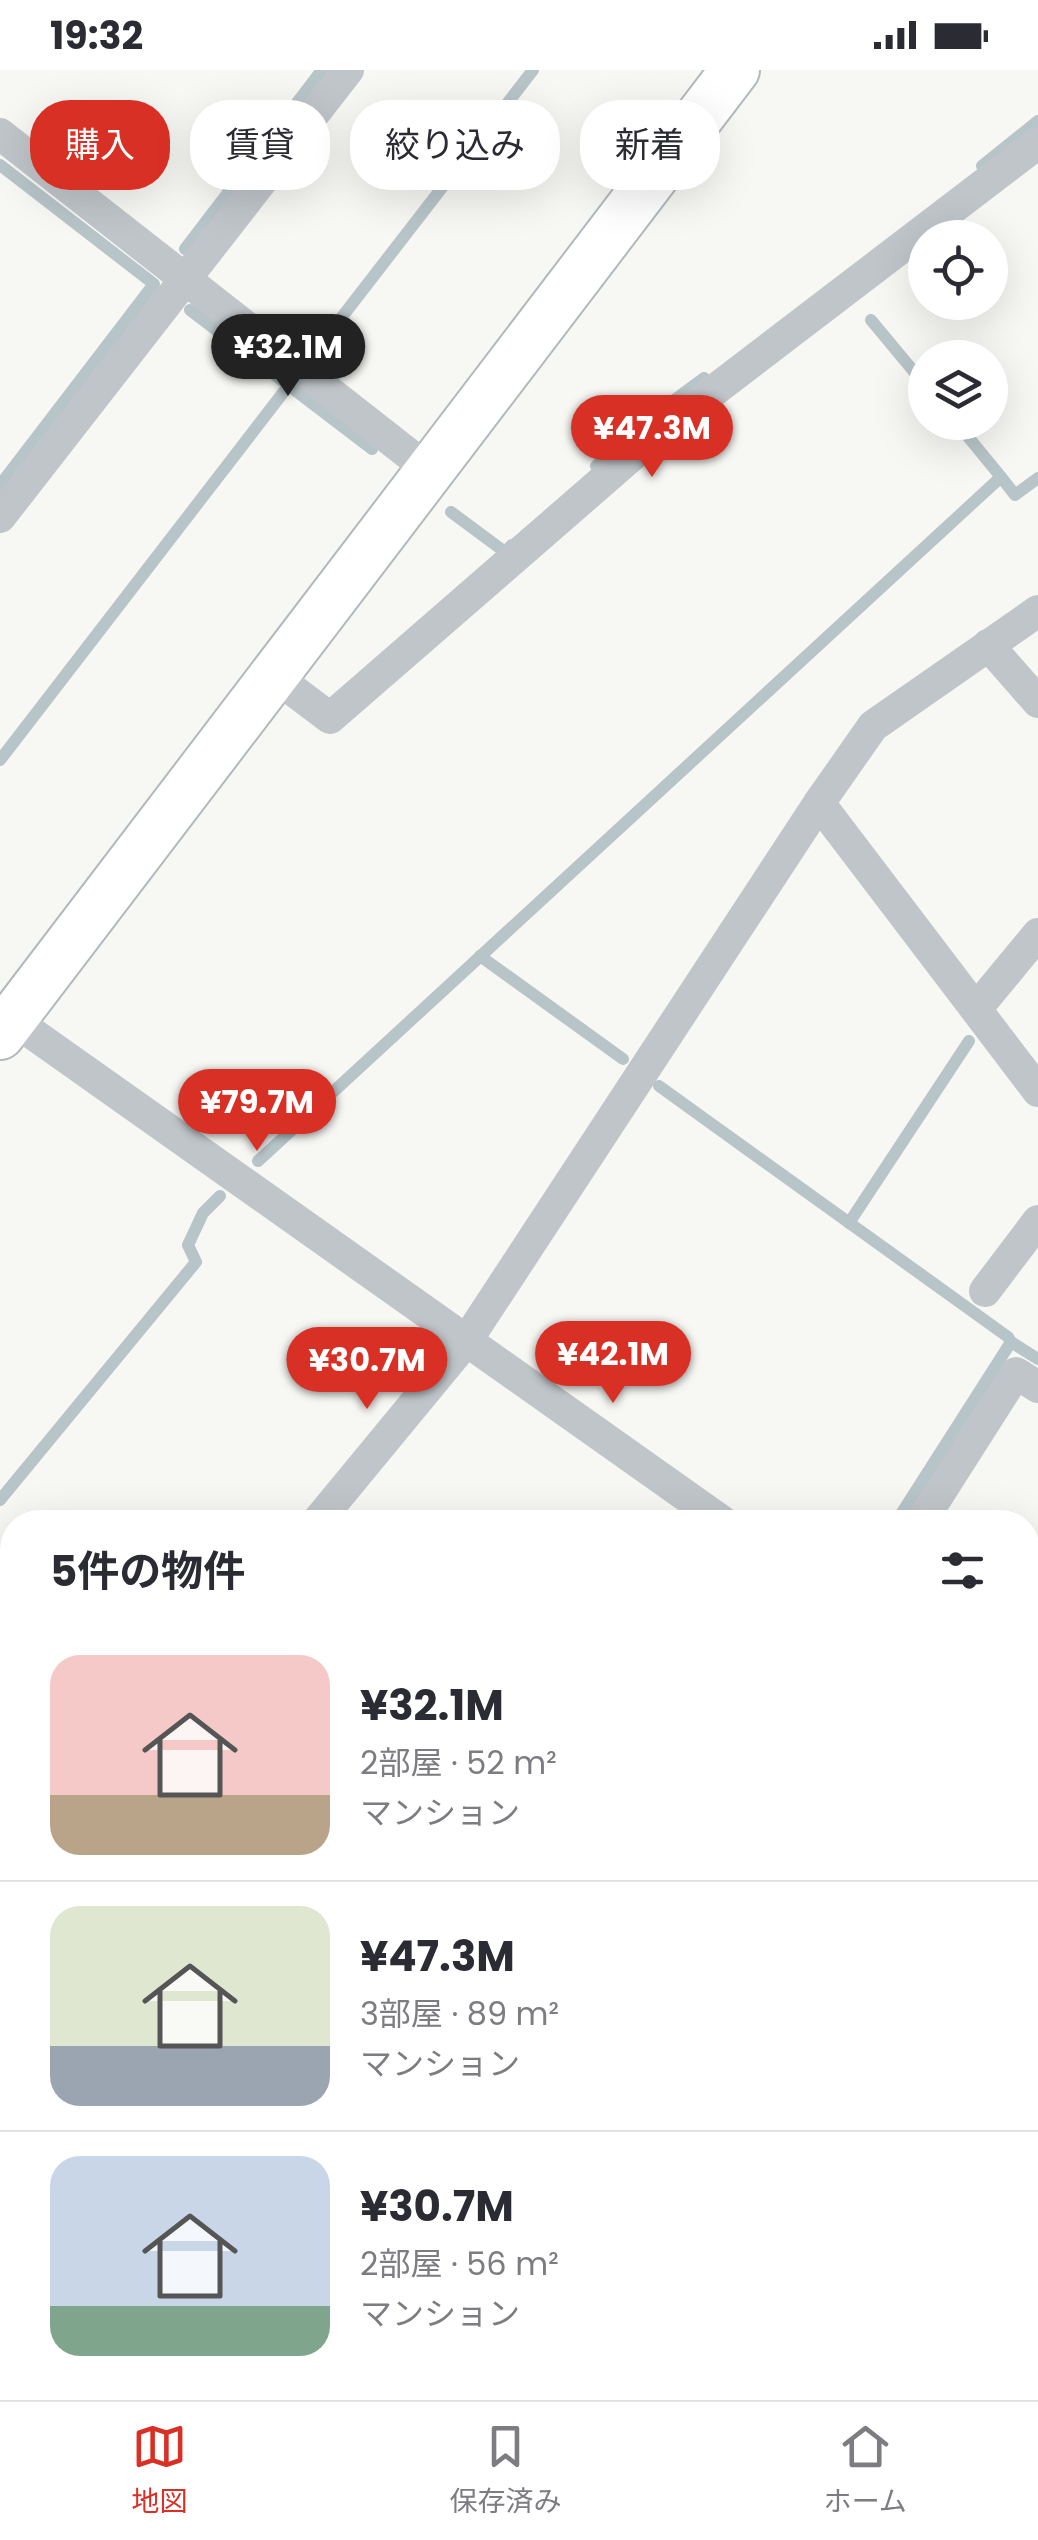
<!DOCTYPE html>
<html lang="ja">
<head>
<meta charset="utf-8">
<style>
	:root { --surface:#fff; --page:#f2f2f3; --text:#2b2b33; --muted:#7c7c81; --line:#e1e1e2; --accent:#d93025 }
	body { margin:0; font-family:Poppins,"Noto Sans JP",sans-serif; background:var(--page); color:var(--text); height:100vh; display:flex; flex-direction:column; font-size:38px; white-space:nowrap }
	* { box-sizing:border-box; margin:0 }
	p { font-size:32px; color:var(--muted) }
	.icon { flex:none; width:55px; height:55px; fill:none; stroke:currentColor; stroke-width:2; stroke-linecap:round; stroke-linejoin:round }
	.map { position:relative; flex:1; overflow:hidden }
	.sheet { position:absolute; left:0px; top:1440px; width:1040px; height:890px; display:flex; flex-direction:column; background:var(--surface); border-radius:40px 40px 0 0; box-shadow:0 10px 40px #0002 }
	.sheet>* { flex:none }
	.hud { position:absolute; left:30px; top:30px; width:980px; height:90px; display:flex; gap:20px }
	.controls { position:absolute; left:908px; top:150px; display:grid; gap:20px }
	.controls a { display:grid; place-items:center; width:100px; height:100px; border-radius:50%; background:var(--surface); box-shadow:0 10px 40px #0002; font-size:50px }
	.price { position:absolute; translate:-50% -85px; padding:0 22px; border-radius:35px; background:var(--accent); color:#fff; font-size:32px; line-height:65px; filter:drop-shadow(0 2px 5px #0008) }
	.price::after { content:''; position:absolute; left:50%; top:60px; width:30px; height:22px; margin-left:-15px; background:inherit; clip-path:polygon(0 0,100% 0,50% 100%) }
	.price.active { background:#222; color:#fff }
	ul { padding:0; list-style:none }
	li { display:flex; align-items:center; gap:30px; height:250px; padding:0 50px }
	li+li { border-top:2px solid var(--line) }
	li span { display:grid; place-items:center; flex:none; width:280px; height:200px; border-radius:30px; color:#555 }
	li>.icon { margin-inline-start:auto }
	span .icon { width:120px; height:120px; fill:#fffc; stroke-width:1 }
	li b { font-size:42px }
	h2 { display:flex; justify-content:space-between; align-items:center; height:120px; padding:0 50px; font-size:42px }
	.tag { padding:0 35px; border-radius:40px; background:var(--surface); box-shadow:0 10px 40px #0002; font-size:35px; line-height:90px }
	.tag.active { background:var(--accent); color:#fff }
	.status { display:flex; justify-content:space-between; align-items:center; height:70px; padding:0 50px; background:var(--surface); direction:ltr }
	.status svg { height:28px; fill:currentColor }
	.menu { display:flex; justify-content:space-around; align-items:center; height:140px; border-top:2px solid var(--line); background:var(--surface); font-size:28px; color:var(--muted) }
	.menu a { display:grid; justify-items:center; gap:5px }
	.menu .active { color:var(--accent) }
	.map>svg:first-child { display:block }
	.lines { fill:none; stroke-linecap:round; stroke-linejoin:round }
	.stream { stroke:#b7c4c8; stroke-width:12 }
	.secondary-casing { stroke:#b2b9bd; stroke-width:52 }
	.street { stroke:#c0c5c9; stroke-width:32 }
	.secondary { stroke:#fff; stroke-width:48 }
</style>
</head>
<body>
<div class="status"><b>19:32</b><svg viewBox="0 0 49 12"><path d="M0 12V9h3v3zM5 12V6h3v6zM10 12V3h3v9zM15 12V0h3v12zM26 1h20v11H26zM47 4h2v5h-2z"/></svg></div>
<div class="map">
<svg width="1038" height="2330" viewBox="0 0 1038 2330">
	<rect width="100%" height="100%" fill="#f7f7f4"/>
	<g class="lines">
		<!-- stream -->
		<g class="stream">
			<polyline points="0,95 154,214 0,415"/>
			<polyline points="982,96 1038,51"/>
			<polyline points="185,179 322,0"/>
			<polyline points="190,240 372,379"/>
			<polyline points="871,250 925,315"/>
			<polyline points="311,287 533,0"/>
			<polyline points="596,396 635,359 704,308"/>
			<polyline points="1001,407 1015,425 1038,408"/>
			<polyline points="451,442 505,482 512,475"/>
			<polyline points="0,690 289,315"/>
			<polyline points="480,886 623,989"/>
			<polyline points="659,1016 1008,1267 1011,1272"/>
			<polyline points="258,1091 1001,407 956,352"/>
			<polyline points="849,1153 969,971"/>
			<polyline points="0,1430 196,1192 188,1175 203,1143 220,1126"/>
			<polyline points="896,1452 1011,1272 1038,1289"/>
			<polyline points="1028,2288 1038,2278"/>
			<polyline points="88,2330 100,2318"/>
			<polyline points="980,2330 994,2318"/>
		</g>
		<!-- secondary casing -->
		<g class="secondary-casing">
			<g id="secondary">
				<polyline points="0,965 735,0"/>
				<polyline points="0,1803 12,1815"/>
				<polyline points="525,2318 538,2330"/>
			</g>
		</g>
		<!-- street -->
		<g class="street">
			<polyline points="0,64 429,400"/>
			<polyline points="0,447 348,0"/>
			<polyline points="988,575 1038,632"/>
			<polyline points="273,605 330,648 652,368 1038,73"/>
			<polyline points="819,733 1038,1021"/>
			<polyline points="976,939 1038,864"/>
			<polyline points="12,949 723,1452"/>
			<polyline points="985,1221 1038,1151"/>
			<polyline points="317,1452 467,1270 819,733 873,656 1038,541"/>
			<polyline points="921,1452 1016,1303 1038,1317"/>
			<polyline points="1028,1652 1038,1639"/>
			<polyline points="1028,1716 1038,1707"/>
			<polyline points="333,2330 348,2318"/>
		</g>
		<!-- secondary -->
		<use href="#secondary" class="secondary"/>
	</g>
</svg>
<div class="controls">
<a><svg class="icon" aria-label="locate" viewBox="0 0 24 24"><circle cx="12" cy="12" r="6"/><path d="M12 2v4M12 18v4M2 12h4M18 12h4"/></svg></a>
<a><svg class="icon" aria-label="layers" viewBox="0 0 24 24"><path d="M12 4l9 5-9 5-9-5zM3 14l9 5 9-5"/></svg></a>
</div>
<b class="price active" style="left:288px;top:329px">¥32.1M</b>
<b class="price" style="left:652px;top:410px">¥47.3M</b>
<b class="price" style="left:257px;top:1084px">¥79.7M</b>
<b class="price" style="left:613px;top:1336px">¥42.1M</b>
<b class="price" style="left:367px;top:1342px">¥30.7M</b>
<div class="hud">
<a class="tag active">購入</a>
<a class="tag">賃貸</a>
<a class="tag">絞り込み</a>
<a class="tag">新着</a>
</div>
<section class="sheet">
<h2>5件の物件<svg class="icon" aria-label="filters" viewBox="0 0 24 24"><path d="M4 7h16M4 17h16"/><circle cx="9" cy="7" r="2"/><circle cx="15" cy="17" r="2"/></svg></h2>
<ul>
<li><span style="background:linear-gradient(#f6c9c9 70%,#b9a48a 0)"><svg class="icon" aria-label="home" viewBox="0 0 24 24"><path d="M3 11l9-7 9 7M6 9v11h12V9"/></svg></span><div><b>¥32.1M</b><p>2部屋 · 52 m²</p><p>マンション</p></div></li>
<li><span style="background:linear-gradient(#dfe7d0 70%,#9aa5b1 0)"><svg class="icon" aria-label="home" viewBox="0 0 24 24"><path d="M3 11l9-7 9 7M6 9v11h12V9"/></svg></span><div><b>¥47.3M</b><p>3部屋 · 89 m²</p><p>マンション</p></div></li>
<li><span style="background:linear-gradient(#c9d6e8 75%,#7fa58c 0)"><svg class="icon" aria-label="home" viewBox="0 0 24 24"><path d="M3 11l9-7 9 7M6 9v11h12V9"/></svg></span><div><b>¥30.7M</b><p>2部屋 · 56 m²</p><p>マンション</p></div></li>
</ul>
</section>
</div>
<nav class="menu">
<a class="active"><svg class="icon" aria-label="map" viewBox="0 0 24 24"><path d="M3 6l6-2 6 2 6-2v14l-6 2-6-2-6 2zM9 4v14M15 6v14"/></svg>地図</a>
<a><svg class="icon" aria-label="saved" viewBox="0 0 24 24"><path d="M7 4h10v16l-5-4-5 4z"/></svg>保存済み</a>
<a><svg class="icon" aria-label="home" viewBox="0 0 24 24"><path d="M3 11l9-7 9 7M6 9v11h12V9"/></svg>ホーム</a>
</nav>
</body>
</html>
